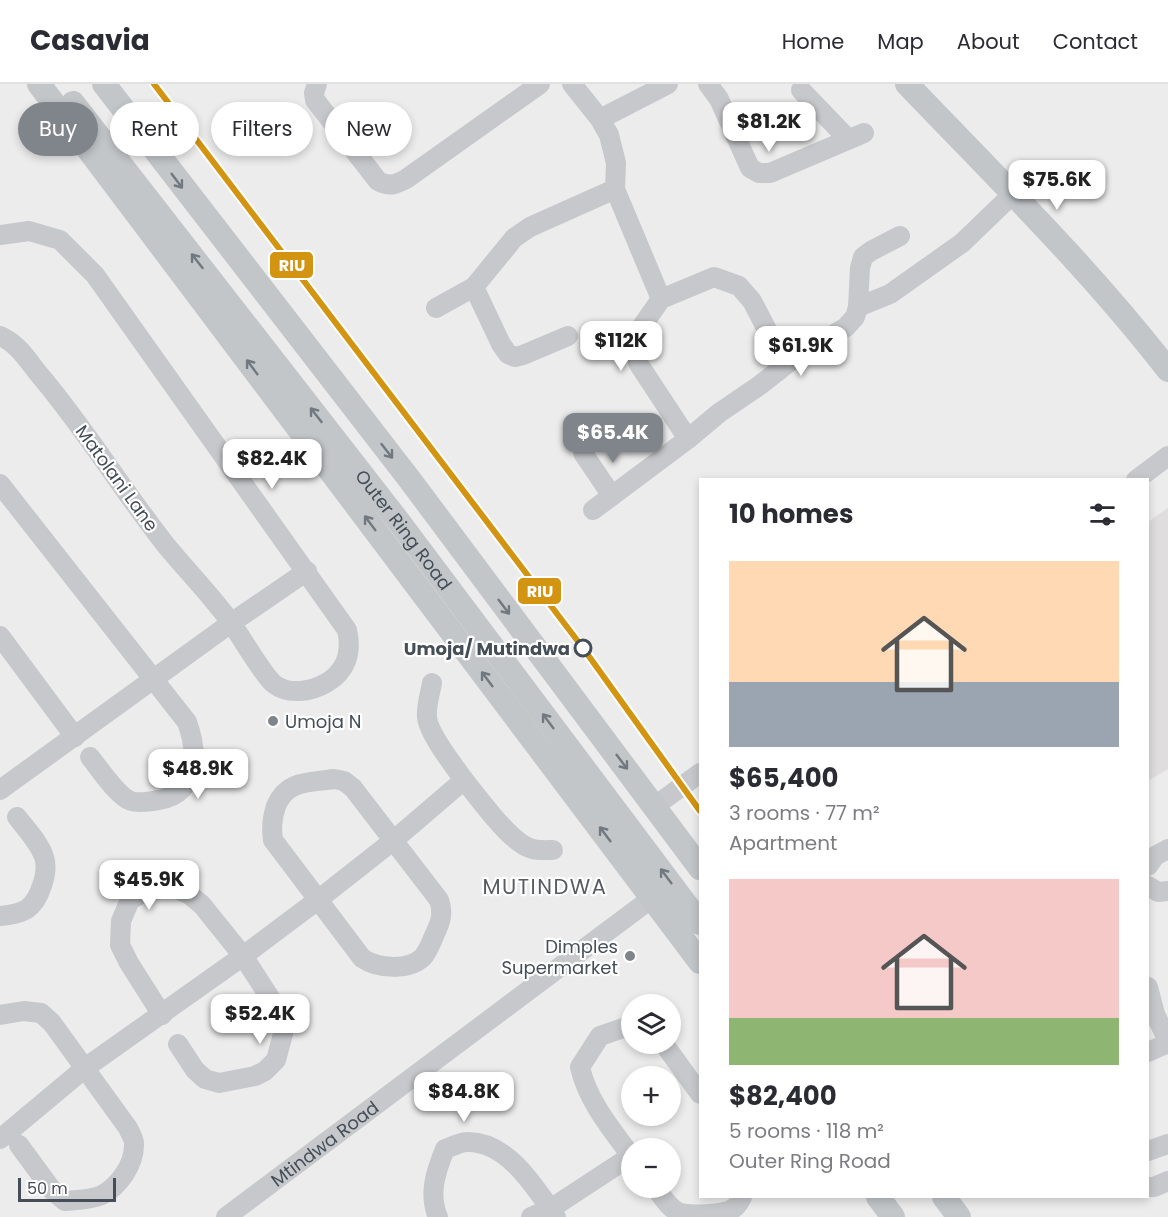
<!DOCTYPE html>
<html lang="en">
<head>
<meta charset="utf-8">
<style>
	:root { --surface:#fff; --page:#f2f2f3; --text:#2b2b33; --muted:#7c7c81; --line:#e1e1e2; --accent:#80858b }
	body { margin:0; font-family:Poppins,sans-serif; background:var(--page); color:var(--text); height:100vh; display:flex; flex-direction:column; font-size:22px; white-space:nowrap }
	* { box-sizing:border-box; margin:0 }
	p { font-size:20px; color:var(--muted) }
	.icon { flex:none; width:33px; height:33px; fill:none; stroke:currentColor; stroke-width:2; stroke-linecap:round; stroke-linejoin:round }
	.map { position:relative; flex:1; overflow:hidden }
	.drawer { position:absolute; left:699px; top:394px; width:450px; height:720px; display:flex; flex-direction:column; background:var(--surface); border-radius:0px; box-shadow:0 3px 9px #0003 }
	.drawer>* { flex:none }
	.banner { position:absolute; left:18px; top:18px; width:570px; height:54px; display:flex; gap:12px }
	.controls { position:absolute; left:621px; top:910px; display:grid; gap:12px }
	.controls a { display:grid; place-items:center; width:60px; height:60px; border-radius:50%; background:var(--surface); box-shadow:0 3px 9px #0003; font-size:30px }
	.scale { position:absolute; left:18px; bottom:15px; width:98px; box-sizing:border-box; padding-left:6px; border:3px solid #454e57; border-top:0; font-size:16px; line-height:21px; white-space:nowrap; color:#454e57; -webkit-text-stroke:4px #fff; paint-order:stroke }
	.price { position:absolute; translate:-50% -51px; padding:0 14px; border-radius:12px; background:#fff; color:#222; font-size:20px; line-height:39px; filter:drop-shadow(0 2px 3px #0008) }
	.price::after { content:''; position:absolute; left:50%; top:36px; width:18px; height:14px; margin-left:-9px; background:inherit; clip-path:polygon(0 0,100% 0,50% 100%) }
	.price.active { background:var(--accent); color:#fff }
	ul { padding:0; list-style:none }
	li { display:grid; align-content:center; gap:12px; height:318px; padding:0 30px }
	li span { display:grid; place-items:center; height:186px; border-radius:0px; color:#555 }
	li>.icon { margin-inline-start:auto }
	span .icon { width:108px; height:108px; fill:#fffc; stroke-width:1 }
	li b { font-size:26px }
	h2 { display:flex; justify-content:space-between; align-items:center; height:72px; padding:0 30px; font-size:26px }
	.tag { padding:0 21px; border-radius:27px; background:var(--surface); box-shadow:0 3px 9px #0003; font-size:21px; line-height:54px }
	.tag.active { background:var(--accent); color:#fff }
	header { display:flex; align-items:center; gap:36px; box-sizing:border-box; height:84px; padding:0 30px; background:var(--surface); border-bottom:2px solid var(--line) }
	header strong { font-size:28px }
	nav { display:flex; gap:33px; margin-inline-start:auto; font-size:21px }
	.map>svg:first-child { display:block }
	.education { fill:#dfdddd }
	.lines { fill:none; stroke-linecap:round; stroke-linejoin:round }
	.minor { stroke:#c6c8cb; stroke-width:20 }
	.major { stroke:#c2c6c9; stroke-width:24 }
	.rail-1-casing { stroke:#fff; stroke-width:10 }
	.rail-1 { stroke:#d39411; stroke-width:6 }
	.oneway { stroke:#71787f }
	.stop-dot { fill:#fff; stroke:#454e57; stroke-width:3 }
	.poi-dot { fill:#80858b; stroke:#fff; stroke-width:2 }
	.labels { text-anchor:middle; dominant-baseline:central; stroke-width:4.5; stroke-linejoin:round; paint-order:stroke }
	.street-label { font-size:18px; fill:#454e57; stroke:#fff }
	.stop-label { font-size:18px; font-weight:bold; fill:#454e57; stroke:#fff; text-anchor:end }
	.poi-label { font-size:18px; fill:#454e57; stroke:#fff; text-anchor:start }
	.quarter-label { font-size:21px; letter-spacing:1.5px; fill:#585c60; stroke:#fff }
	.line-badge { stroke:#fff; stroke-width:2 }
	.badge-label { font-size:16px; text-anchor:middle; font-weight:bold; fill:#fff }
</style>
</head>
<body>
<header>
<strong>Casavia</strong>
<nav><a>Home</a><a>Map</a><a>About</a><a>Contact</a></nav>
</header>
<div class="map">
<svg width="1168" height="1133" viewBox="0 0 1168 1133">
	<rect width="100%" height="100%" fill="#edecec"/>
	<!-- education -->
	<polygon class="education" points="1168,424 1168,685 1148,697 1148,438"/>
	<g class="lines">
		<!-- minor -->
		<g class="minor">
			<path d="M317,0L314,9L315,16L378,97C389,103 395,101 406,95L540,0"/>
			<polyline points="572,0 600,35 609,51 616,79 615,105 661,215"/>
			<polyline points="708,0 719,15 750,84 759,89 770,89 864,49"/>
			<polyline points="801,6 848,55"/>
			<polyline points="600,35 668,0"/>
			<path d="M0,151L29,147L60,156L95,191L347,546C352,568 347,587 326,599C311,608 288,611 274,600C263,591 242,554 232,540C212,512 187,487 165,460C121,404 84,343 38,289C27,275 17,259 0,252"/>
			<polyline points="474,203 501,260 508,270 515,273 523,271 568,252"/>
			<polyline points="858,223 890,210 962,159 1013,110"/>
			<polyline points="436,224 474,203 514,154 530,143 615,105"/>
			<polyline points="688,355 638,279 636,251 661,215 714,193 739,202 752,217 780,271 786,276 792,276 846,243 855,233 858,223 860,184 863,173 871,167 900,152"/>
			<polyline points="583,369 612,412"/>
			<polyline points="1136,396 1168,372"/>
			<path d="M0,400L187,638C198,668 199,709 159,716C151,717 139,720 131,717C118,713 99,684 90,673"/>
			<polyline points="593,426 688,355 719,329 760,301 792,276"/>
			<polyline points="0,552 75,653"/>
			<path d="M334,695L344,697L353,704L439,816C444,831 440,839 434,852C431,859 428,867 423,873C409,887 378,885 362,874L273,756C271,744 272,734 276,722C287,696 308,699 334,695Z"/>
			<path d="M464,696C478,713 510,758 530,764C536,767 546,766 553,766"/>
			<polyline points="0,706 231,539 307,487"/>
			<polyline points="655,722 700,689"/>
			<polyline points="1148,782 1155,772 1168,765"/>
			<polyline points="1148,802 1158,808 1168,807"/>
			<path d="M0,832C10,831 19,830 27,825C40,816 49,787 44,773C39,758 26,745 17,733"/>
			<polyline points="1148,903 1155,930 1168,957"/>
			<path d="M0,931L24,927L41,929L52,939L128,1044C130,1049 135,1056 134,1061C134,1081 119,1102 102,1111C91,1116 77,1116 65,1117L52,1106L19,1061"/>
			<polyline points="162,931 129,879 120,861 121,837 130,816 147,807 173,803 190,811 202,821 243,872 276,923 281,932 283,950 276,976 265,987 255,992 219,999 205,995 195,986 178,960"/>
			<path d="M632,941L600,952L580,983C587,1016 612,1046 632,1073"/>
			<polyline points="664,960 700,1010"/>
			<polyline points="1148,968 1168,959"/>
			<path d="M0,1055L85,984L243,872L319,815L394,756L464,696C454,682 428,649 427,633C426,622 430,610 432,599"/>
			<polyline points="1148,1067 1168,1060"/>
			<polyline points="1148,1103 1154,1103 1168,1097"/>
			<path d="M656,1104C662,1112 668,1123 678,1128C688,1132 725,1131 734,1124C737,1122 740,1117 742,1113"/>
			<path id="s1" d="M226,1133L652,814"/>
			<path d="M438,1133C428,1110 436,1087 445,1065C452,1063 460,1058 467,1058C508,1057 535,1104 556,1133"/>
			<polyline points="531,1133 550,1125 631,1072"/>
		</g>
		<!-- major -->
		<g class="major">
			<polyline points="39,0 700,878"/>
			<polyline points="104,0 410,396 700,784"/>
			<path d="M907,0C996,93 1089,184 1168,286"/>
			<path id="s2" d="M73,19L399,438L700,839"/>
			<polyline points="878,1113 893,1133"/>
			<polyline points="944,1113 959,1133"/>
		</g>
		<!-- rail-1 casing -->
		<g class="rail-1-casing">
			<polyline id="rail-1" points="154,0 583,564 700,727"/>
		</g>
		<!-- rail-1 -->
		<use href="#rail-1" class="rail-1"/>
	</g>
	<!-- one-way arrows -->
	<defs><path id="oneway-shaft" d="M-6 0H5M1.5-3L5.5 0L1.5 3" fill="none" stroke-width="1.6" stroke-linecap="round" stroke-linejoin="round" transform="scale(1.5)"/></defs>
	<g class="oneway">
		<use href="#oneway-shaft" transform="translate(177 97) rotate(53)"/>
		<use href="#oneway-shaft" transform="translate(197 177) rotate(-128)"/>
		<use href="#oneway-shaft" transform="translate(252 283) rotate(-127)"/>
		<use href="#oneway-shaft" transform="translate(316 331) rotate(-128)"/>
		<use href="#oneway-shaft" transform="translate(387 367) rotate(52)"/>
		<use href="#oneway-shaft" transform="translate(370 439) rotate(-127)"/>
		<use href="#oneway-shaft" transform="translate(504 523) rotate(53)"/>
		<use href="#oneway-shaft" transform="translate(487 595) rotate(-127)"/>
		<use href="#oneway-shaft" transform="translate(548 637) rotate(-127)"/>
		<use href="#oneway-shaft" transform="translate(622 678) rotate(53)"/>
		<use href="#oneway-shaft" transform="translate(605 750) rotate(-127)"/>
		<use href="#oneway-shaft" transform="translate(666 792) rotate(-127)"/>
	</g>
	<!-- markers -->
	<circle class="stop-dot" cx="583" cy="564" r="8"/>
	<g class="poi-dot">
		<circle cx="273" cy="637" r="6"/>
		<circle cx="630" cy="872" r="6"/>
	</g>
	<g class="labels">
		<!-- street labels -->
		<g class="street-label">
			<text transform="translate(117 394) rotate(54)">Matolani Lane</text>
			<text stroke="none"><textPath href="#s2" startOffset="540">Outer Ring Road</textPath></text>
			<text stroke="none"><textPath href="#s1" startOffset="123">Mtindwa Road</textPath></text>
		</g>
		<!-- stop labels -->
		<g class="stop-label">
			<text x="570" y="564">Umoja/ Mutindwa</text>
		</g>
		<!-- poi labels -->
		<g class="poi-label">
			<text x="285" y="637">Umoja N</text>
			<text x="618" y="862" text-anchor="end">Dimples<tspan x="618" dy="21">Supermarket</tspan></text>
		</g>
		<!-- quarter labels -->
		<g class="quarter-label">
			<text x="545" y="802">MUTINDWA</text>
		</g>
	</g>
	<g class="line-badge">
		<rect x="269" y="167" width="45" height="28" rx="6" fill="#d39411"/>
		<rect x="517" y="493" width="45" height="28" rx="6" fill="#d39411"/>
	</g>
	<g class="badge-label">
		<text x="292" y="187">RIU</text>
		<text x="540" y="513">RIU</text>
	</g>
</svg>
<div class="controls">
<a><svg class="icon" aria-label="layers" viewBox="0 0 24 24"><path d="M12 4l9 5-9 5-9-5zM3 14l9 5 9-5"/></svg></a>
<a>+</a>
<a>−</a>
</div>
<div class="scale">50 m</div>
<b class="price" style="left:769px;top:69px">$81.2K</b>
<b class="price" style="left:1057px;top:127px">$75.6K</b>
<b class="price" style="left:621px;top:288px">$112K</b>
<b class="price" style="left:801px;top:293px">$61.9K</b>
<b class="price active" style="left:613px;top:380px">$65.4K</b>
<b class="price" style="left:272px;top:406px">$82.4K</b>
<b class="price" style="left:198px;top:716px">$48.9K</b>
<b class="price" style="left:149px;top:827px">$45.9K</b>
<b class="price" style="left:260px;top:961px">$52.4K</b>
<b class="price" style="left:464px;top:1039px">$84.8K</b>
<div class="banner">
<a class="tag active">Buy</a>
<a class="tag">Rent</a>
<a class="tag">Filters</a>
<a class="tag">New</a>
</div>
<section class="drawer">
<h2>10 homes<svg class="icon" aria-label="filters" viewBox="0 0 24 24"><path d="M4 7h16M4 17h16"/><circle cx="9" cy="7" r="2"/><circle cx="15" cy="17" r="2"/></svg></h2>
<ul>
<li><span style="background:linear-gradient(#ffd9b3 65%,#9aa5b1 0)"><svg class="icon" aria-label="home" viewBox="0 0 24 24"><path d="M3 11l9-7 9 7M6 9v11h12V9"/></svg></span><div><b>$65,400</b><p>3 rooms · 77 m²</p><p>Apartment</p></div></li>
<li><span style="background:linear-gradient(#f6c9c9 75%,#8fb573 0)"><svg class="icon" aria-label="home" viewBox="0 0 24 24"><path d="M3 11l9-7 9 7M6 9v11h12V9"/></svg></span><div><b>$82,400</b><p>5 rooms · 118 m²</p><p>Outer Ring Road</p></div></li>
</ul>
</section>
</div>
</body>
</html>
